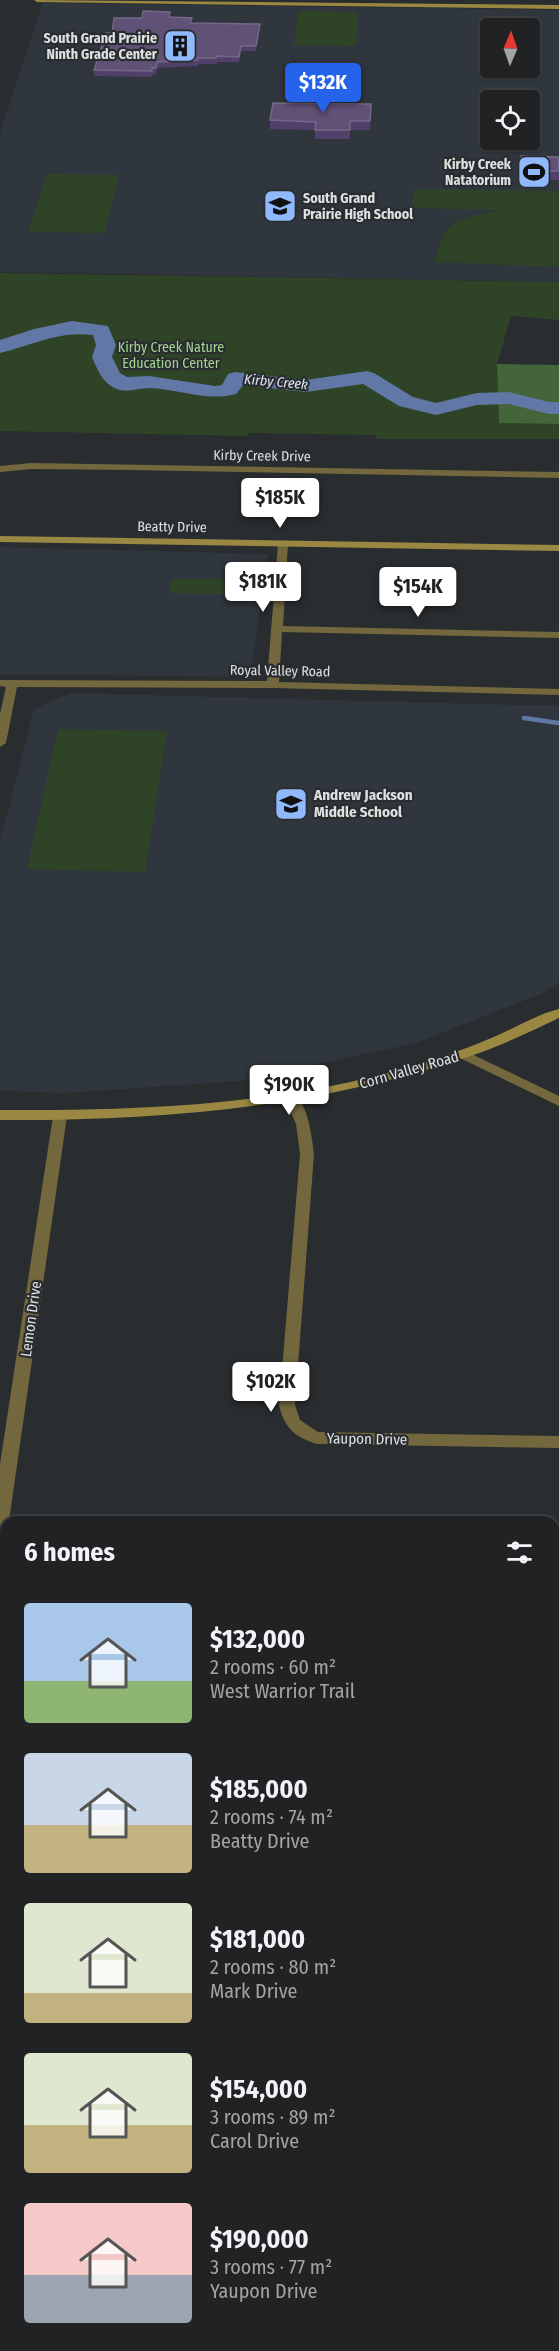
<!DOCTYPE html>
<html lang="en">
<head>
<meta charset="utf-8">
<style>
	:root { --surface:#202223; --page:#282a2b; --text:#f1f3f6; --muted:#a2a4a6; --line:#3d3f41; --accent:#2563eb }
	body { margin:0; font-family:"Fira Sans Condensed",sans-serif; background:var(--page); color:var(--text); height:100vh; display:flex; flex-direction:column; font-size:22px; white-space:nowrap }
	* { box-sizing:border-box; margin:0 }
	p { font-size:20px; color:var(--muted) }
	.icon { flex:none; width:33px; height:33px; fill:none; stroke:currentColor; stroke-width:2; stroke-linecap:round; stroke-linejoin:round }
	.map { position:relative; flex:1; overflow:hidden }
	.side { position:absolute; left:0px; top:1516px; width:560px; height:836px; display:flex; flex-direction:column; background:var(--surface); border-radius:18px 18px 0 0; box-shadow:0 2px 4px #0004,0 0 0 2px var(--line) }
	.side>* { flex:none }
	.needle { width:39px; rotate:2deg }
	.tools { position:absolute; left:480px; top:18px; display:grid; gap:12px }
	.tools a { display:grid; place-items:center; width:60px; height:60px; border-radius:6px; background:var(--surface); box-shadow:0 2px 4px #0004,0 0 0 2px var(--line); font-size:30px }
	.price { position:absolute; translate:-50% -51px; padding:0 14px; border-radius:6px; background:#fff; color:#222; font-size:20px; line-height:39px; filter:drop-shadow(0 2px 3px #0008) }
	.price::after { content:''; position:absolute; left:50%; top:36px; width:18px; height:14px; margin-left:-9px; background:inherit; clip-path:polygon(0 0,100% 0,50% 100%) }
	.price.on { background:var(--accent); color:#fff }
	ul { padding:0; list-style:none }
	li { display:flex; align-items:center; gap:18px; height:150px; padding:0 24px }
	li span { display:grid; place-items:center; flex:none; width:168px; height:120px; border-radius:6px; color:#555 }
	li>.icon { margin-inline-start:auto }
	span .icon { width:72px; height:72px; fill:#fffc; stroke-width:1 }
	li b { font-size:26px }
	h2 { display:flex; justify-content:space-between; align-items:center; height:72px; padding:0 24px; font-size:26px }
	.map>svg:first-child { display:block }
	.built { fill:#30363d; fill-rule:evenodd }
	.green { fill:#2f4427 }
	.forest { fill:#446539 }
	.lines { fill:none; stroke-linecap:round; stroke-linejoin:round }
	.stream { stroke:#6177a5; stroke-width:4.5 }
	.river { fill:#6177a5; fill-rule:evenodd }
	.street { fill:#73673d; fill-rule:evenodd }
	.secondary { fill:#9a8842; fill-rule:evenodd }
	.wall { fill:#514069 }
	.shaded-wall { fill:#3b314c }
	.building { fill:#605176; stroke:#746887; stroke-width:1.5 }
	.labels { text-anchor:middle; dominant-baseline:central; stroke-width:4.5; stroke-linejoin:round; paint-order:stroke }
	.far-poi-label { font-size:14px; font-weight:bold; fill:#dee0e1; stroke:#2a2d2f; text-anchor:end }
	.far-park-label { font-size:14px; fill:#a1d490; stroke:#2a2d2f }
	.far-water-label { font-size:14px; font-style:italic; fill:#dde5f3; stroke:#2a2d2f }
	.far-street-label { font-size:14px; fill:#dee0e1; stroke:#2a2d2f }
	.poi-label { font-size:15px; font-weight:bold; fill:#dee0e1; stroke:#2a2d2f; text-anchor:start }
	.street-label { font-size:15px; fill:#dee0e1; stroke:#2a2d2f }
</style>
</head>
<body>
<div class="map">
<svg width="559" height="2351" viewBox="0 0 559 2351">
	<rect width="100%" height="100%" fill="#2a2d2f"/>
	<!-- built -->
	<g class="built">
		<path d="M43,3L559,10V282L0,272V133ZM490,28H530V68H490ZM490,100H530V140H490Z"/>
		<polygon points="0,547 268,554 250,677 0,674"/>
		<polygon points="70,693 559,706 559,983 543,993 416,1043 240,1081 65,1093 0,1091 0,842 34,709"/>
	</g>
	<!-- green -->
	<g class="green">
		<polygon points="298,11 358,12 356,46 294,45"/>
		<polygon points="47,174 119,175 104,233 28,232"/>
		<path d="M413,189L559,191V267L434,262C438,252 441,239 447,230C457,215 486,214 501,210L413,208Z"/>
		<polygon points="0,273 559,282 559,320 511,316 497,364 499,423 559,424 559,439 377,439 376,435 248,433 248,436 0,431"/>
		<polygon points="171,579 227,579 225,594 169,593"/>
		<polygon points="58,729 167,731 145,872 27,869"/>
	</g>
	<!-- forest -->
	<polygon class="forest" points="497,364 559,365 559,424 499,423"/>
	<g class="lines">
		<!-- stream -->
		<polyline class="stream" points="524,718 559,723"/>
		<!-- river -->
		<path class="river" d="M72,321L108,326L116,345L112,357L120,373L127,377L149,376L215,386L222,385L228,374L235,372L306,380L367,371L374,373L413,397L436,403L477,393L509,392L549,402H559V414H549L509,404L477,405L436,415L399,406L363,384L306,392L243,385L236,394C206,402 179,389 149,388C139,388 127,393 117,389C102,383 98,370 92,357L96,345L93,335C57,331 34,345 0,353V340L34,329Z"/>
		<!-- street -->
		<g class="street">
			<polygon points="31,463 559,472 559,478 130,470 31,469 0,472 0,466"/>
			<polygon points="283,541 288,544 283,626 559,632 559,638 282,632 279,682 559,689 559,695 273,688 17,687 6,743 0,747 0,714 6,687 0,686 0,680 267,681 278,544"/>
			<polygon points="463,1050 559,1096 559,1106 458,1057 456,1054 458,1051"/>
			<path d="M292,1095C308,1099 312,1139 314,1154L295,1405L300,1420L318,1432L559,1436V1448L317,1444C295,1437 284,1428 279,1405L300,1154L296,1124L285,1099Z"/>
			<polygon points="60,1111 67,1116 9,1521 6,1526 0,1528 0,1464 53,1116"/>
			<rect x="554" y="1658" width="5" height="14"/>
			<polygon points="6,1699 6,1715 0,1716 0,1700"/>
			<rect x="554" y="1920" width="5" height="18"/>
			<polygon points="6,1978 6,1996 0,1998 0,1980"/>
			<polygon points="519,2346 549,2346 551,2351 521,2351"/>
		</g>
		<!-- secondary -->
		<g class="secondary">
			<polygon points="34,0 559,5 559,9 37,2"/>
			<polygon points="0,536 559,545 559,551 0,542"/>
			<path d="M559,1009V1018C529,1032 499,1047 467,1057C315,1108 159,1121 0,1120V1110C135,1111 271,1106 402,1069C434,1060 466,1049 496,1036C517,1027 538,1014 559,1009Z"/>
		</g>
	</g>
	<!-- wall -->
	<g class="wall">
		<polygon points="171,17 192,23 260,24 260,29 256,51 241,51 239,62 217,62 217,64 198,64 198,66 157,68 156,74 153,74 152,77 94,76 94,70 112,33"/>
		<polygon points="371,104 370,130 350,130 350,139 315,139 315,130 270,129 270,120"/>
		<polygon points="521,156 559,162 559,180 522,180 520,165"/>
	</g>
	<!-- shaded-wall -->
	<polygon class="shaded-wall" points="260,24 260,29 256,51 256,46"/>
	<!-- building -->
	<g class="building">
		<polygon points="143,11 170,12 169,17 192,18 190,23 260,24 256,46 241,46 239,57 217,56 216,58 198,58 197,60 157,62 156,68 152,68 152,71 94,70 106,33 112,33 114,18 142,18"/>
		<polygon points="273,103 371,104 370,121 350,121 350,130 315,130 316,122 270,120"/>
		<polygon points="521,156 558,157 559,171 523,171"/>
	</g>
	<!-- icons -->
	<defs>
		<g id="building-square" transform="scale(1.725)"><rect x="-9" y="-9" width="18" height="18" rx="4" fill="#8fb8fd" stroke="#2a2d2f"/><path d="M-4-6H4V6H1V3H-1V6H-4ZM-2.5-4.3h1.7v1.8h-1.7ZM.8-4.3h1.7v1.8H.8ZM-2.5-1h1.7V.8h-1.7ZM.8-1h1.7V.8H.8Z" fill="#111"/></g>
		<g id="stadium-square" transform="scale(1.725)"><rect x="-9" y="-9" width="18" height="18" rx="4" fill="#8fb8fd" stroke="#2a2d2f"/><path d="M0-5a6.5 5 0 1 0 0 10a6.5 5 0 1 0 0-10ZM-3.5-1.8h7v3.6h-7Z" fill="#111"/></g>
		<g id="school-square" transform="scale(1.725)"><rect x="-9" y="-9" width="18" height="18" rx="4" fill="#8fb8fd" stroke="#2a2d2f"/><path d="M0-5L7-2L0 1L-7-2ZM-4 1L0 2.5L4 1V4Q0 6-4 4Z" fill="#111"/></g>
	</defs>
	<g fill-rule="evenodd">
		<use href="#building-square" x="180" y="46"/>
		<use href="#stadium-square" x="534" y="172"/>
		<use href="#school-square" x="280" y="206"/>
		<use href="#school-square" x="291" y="804"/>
	</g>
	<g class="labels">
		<!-- far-poi labels -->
		<g class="far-poi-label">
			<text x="157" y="38">South Grand Prairie<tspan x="157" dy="16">Ninth Grade Center</tspan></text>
			<text x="511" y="164">Kirby Creek<tspan x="511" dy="16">Natatorium</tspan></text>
			<text x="303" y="198" text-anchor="start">South Grand<tspan x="303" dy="16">Prairie High School</tspan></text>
		</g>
		<!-- far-park labels -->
		<g class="far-park-label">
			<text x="171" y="347">Kirby Creek Nature<tspan x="171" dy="16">Education Center</tspan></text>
		</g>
		<!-- far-water labels -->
		<g class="far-water-label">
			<text transform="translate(276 382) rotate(5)">Kirby Creek</text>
		</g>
		<!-- far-street labels -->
		<g class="far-street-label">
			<text transform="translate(262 456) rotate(1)">Kirby Creek Drive</text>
			<text transform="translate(172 527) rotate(1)">Beatty Drive</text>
			<text transform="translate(280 671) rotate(1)">Royal Valley Road</text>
		</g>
		<!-- poi labels -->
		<g class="poi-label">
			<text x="314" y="795">Andrew Jackson<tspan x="314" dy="17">Middle School</tspan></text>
		</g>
		<!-- street labels -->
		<g class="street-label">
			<text transform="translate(409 1070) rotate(-16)">Corn Valley Road</text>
			<text transform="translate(31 1319) rotate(-82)">Lemon Drive</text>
			<text transform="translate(367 1439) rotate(1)">Yaupon Drive</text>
		</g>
	</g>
</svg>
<div class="tools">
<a><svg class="needle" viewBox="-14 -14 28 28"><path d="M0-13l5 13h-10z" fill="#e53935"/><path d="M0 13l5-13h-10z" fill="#a2a4a6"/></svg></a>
<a><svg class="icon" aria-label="locate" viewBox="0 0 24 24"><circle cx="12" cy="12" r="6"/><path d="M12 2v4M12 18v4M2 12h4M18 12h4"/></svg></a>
</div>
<b class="price on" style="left:323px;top:114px">$132K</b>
<b class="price" style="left:280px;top:529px">$185K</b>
<b class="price" style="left:263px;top:613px">$181K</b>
<b class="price" style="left:418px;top:618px">$154K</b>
<b class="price" style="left:289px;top:1116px">$190K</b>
<b class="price" style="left:271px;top:1413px">$102K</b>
<section class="side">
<h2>6 homes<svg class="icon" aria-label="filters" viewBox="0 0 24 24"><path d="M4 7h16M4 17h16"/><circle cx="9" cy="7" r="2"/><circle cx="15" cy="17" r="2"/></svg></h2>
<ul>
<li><span style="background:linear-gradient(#a9c7e8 65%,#8fb573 0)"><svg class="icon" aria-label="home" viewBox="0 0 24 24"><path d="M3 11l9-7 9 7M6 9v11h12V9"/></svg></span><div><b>$132,000</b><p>2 rooms · 60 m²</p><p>West Warrior Trail</p></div></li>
<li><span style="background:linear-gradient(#c9d6e8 60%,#c2b280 0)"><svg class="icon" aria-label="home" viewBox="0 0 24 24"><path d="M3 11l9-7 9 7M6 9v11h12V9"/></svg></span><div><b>$185,000</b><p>2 rooms · 74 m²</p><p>Beatty Drive</p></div></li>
<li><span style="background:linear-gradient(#dfe7d0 75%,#c2b280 0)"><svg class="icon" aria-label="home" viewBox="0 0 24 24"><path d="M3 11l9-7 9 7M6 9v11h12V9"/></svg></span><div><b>$181,000</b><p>2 rooms · 80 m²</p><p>Mark Drive</p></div></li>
<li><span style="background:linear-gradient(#dfe7d0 60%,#c2b280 0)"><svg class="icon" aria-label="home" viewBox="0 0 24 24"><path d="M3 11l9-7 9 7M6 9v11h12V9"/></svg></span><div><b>$154,000</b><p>3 rooms · 89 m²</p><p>Carol Drive</p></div></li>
<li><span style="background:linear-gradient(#f6c9c9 60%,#9aa5b1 0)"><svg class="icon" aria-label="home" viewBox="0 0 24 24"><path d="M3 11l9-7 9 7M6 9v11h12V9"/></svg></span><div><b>$190,000</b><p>3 rooms · 77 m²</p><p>Yaupon Drive</p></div></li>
</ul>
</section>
</div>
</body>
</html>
